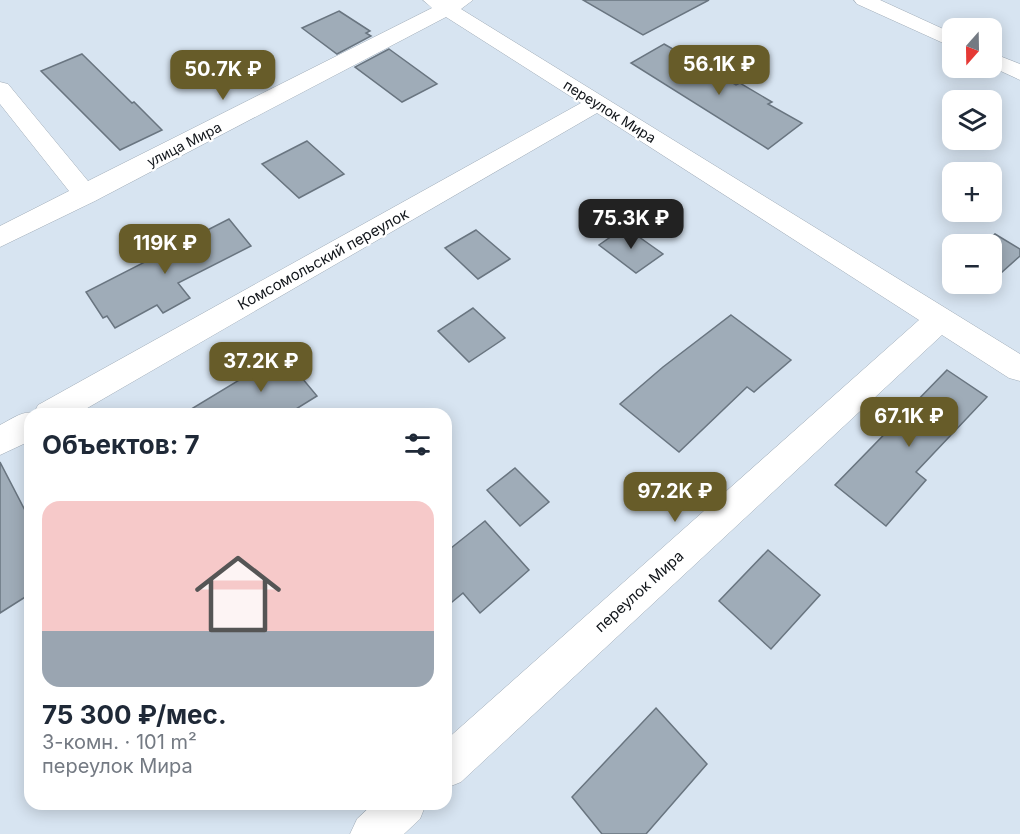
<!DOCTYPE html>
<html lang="ru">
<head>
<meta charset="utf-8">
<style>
	:root { --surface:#fff; --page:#f2f2f3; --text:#1f2937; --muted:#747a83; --line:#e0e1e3; --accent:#675c29 }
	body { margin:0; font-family:Inter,sans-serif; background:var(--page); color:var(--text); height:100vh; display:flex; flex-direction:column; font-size:22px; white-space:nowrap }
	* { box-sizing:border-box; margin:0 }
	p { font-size:20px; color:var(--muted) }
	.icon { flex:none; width:33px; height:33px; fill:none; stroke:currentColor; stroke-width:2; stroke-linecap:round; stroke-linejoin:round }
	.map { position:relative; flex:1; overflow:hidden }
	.details { position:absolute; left:24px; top:408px; width:428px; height:402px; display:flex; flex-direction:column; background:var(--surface); border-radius:18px; box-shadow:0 3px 15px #0003 }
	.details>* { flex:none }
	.needle { width:39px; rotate:200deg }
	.controls { position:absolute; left:942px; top:18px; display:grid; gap:12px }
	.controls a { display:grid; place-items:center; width:60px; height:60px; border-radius:12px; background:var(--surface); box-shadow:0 3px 15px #0003; font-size:30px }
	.price { position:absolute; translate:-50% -51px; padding:0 14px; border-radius:12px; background:var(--accent); color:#fff; font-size:20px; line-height:39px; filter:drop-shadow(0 2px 3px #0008) }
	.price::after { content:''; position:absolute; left:50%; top:36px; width:18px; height:14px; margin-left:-9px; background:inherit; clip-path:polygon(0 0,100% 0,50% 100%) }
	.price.on { background:#222; color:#fff }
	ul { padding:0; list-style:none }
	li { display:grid; align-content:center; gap:12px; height:318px; padding:0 18px }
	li+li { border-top:2px solid var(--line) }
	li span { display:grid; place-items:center; height:186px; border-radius:18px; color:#555 }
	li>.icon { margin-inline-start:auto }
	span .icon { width:108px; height:108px; fill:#fffc; stroke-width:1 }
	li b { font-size:26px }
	h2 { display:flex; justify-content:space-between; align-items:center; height:72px; padding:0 18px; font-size:26px }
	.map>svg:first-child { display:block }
	.building { fill:#9facb8; stroke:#697580; stroke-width:1.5 }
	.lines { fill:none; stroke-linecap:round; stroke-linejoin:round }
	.street-casing { stroke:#9fabb7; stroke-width:1 }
	.street { fill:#fff; fill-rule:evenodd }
	.labels { text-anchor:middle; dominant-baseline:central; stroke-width:4.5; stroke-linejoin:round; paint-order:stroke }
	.far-street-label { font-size:14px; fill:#11151a; stroke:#fff }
	.street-label { font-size:15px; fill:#11151a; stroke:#fff }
</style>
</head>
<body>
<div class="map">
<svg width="1020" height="834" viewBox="0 0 1020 834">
	<rect width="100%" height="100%" fill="#d7e4f1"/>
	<!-- building -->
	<g class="building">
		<polygon points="583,0 709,0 643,35"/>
		<polygon points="339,11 370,31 366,33 371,36 337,54 302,28"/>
		<polygon points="664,44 736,85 740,83 772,102 768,104 802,123 768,149 631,63"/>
		<polygon points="389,49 437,84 402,102 355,67"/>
		<polygon points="82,54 132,103 134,102 162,130 120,150 41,71"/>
		<polygon points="307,141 344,174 299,198 262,164"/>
		<polygon points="229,219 251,246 178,283 190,298 163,313 157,305 115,328 107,316 103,318 86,292"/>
		<polygon points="625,227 663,254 636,273 599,245"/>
		<polygon points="476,230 510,259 478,279 445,248"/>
		<polygon points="995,234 1020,249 1020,256 992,281 992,244 983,244"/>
		<polygon points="473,308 505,338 469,362 438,331"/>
		<polygon points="731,315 791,360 754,392 747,387 679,452 620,404 663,367"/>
		<polygon points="282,354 317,396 288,414 183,414"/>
		<polygon points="947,370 987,397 916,472 926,480 886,526 835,485"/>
		<polygon points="0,462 30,520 30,594 0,613"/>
		<polygon points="515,468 549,502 520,526 487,490"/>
		<polygon points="485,521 529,570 480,613 463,593 446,607 446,552"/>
		<polygon points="768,550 820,595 771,649 719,601"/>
		<polygon points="656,708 707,764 646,834 602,834 572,797"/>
	</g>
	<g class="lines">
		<!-- street casing -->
		<g class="street-casing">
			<g id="street">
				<path d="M423,0H473L461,9L1020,354V381L1009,378L942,335L461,782L446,788V740L919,320L597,113L77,414H30V441L0,455V425C10,420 23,410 34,413L38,405L581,103L446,17L95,201L0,247V226L69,191L0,104V82L8,84L88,181L432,8Z"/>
				<polygon points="854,0 880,0 952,33 952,47 857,4"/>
				<polygon points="992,53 1020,64 1020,80 992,67"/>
				<polygon points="373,804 426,804 420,819 404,834 350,834 357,819"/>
			</g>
		</g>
		<!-- street -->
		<use href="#street" class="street"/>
	</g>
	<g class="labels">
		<!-- far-street labels -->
		<g class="far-street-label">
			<text transform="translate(610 111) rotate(32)">переулок Мира</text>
			<text transform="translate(184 144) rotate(-27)">улица Мира</text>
		</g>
		<!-- street labels -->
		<g class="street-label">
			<text transform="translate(323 259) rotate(-29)">Комсомольский переулок</text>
			<text transform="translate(639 591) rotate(-42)">переулок Мира</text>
		</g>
	</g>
</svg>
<div class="controls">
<a><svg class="needle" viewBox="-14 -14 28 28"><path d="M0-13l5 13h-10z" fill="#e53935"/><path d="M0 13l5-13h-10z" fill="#747a83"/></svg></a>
<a><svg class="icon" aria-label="layers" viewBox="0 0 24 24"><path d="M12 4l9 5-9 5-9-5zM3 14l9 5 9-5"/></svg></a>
<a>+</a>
<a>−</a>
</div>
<b class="price" style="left:719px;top:96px">56.1K ₽</b>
<b class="price" style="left:223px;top:101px">50.7K ₽</b>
<b class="price on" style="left:631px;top:250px">75.3K ₽</b>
<b class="price" style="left:165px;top:275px">119K ₽</b>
<b class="price" style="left:261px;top:393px">37.2K ₽</b>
<b class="price" style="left:909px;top:448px">67.1K ₽</b>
<b class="price" style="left:675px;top:523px">97.2K ₽</b>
<section class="details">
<h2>Объектов: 7<svg class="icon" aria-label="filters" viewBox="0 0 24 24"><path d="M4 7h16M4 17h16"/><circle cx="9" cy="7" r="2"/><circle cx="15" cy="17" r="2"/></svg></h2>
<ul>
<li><span style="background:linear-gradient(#f6c9c9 70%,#9aa5b1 0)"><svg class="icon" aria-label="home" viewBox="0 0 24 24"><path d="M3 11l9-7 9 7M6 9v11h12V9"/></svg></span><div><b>75 300 ₽/мес.</b><p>3-комн. · 101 m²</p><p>переулок Мира</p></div></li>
</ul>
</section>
</div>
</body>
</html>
